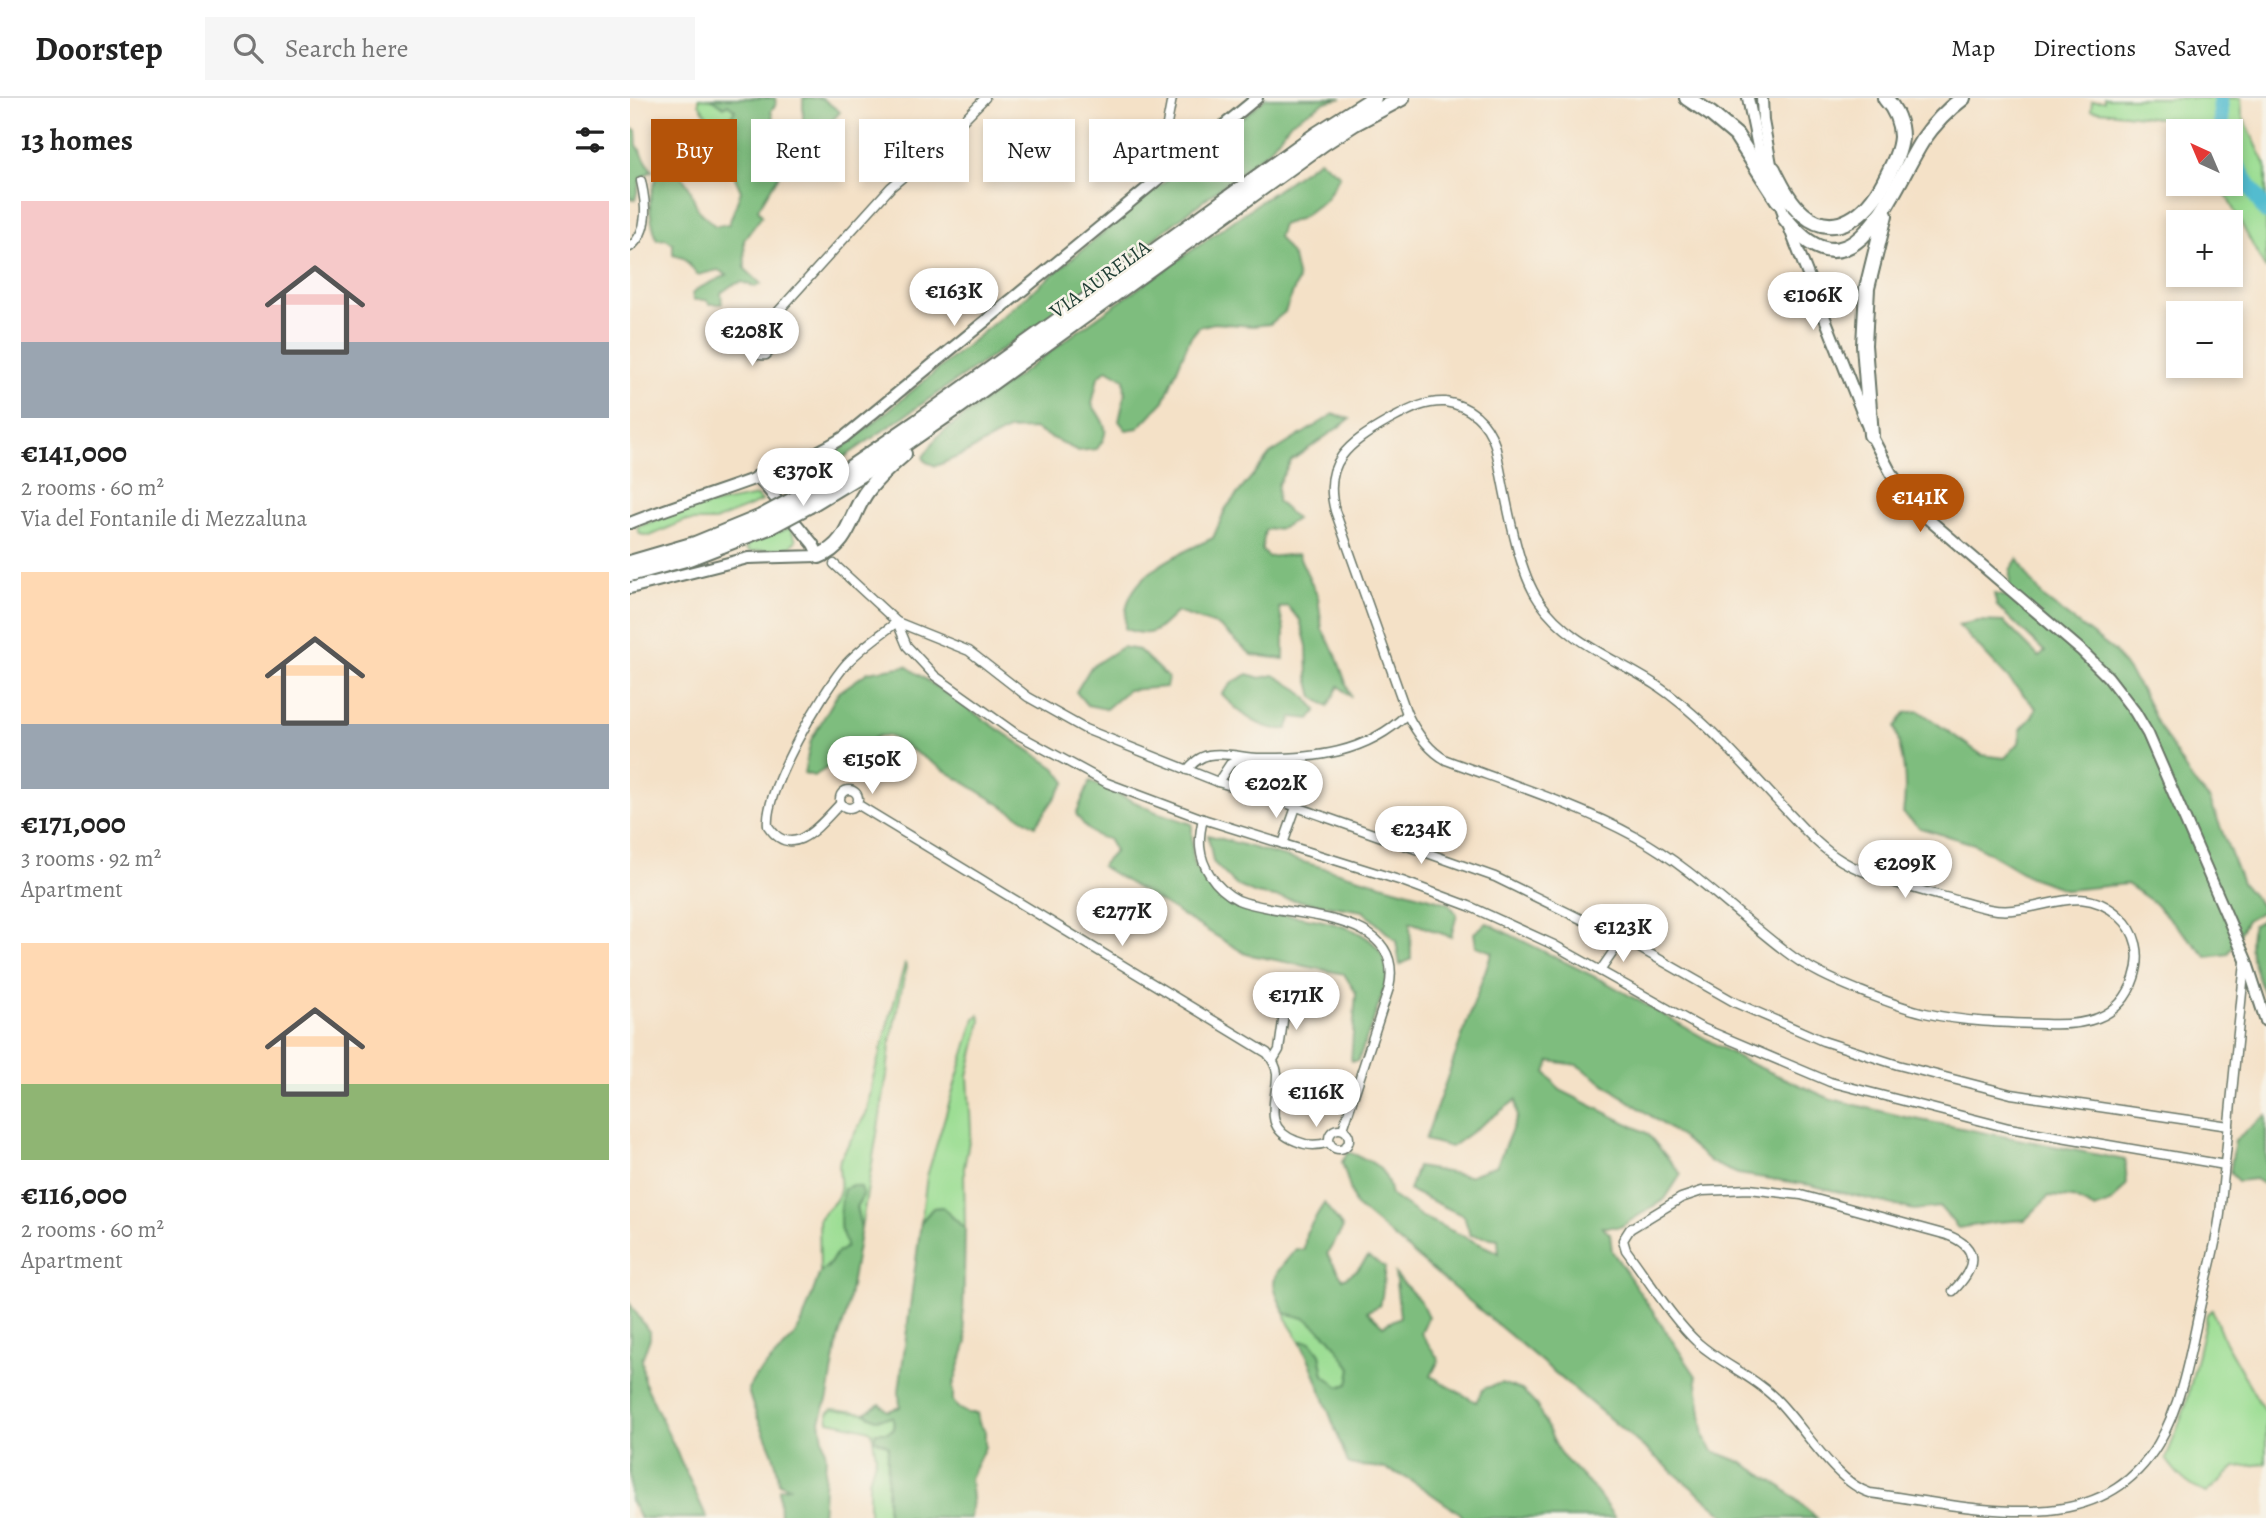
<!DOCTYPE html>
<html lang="en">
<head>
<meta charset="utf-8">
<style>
	:root { --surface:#fff; --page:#f6f6f6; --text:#222; --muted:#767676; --line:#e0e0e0; --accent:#b45309 }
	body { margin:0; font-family:Alegreya,serif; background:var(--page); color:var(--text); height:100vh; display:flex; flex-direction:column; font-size:26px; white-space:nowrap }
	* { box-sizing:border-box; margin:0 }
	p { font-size:23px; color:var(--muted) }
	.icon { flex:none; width:38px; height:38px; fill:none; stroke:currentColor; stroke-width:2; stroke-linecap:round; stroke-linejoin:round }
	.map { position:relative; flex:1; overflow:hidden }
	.sheet { display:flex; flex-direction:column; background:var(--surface); width:630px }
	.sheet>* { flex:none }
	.top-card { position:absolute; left:21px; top:21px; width:665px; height:63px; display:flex; gap:14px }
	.needle { width:46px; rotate:316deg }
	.tools { position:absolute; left:1536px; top:21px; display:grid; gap:14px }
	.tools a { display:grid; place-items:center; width:77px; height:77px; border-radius:0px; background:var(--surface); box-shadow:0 4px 10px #0003; font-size:35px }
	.price { position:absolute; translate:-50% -60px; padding:0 16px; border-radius:24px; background:#fff; color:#222; font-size:23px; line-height:46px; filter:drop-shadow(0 2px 4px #0008) }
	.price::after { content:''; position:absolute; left:50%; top:42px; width:21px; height:16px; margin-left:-10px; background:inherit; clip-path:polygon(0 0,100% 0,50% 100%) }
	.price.current { background:var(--accent); color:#fff }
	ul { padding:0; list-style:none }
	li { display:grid; align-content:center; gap:14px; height:371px; padding:0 21px }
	li span { display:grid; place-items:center; height:217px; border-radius:0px; color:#555 }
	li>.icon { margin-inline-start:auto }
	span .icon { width:126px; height:126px; fill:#fffc; stroke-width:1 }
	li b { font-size:30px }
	h2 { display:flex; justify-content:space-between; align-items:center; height:84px; padding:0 21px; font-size:30px }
	.pill { padding:0 24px; border-radius:0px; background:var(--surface); box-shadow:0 4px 10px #0003; font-size:24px; line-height:63px }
	.pill.current { background:var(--accent); color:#fff }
	header { display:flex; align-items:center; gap:42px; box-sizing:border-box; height:98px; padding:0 35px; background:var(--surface); border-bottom:2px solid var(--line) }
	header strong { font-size:33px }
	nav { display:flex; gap:38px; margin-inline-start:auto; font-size:24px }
	.search { width:490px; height:63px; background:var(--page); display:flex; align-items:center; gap:18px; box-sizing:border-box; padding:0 24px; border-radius:0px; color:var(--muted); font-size:26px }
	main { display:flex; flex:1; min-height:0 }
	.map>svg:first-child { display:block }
	.green { fill:#9dde94; stroke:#5e8e64; stroke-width:2 }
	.forest { fill:#7ebd7e; stroke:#4e7d59; stroke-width:2 }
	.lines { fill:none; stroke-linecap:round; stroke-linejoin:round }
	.river { stroke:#53bccf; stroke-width:16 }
	.street-casing { stroke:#6a7667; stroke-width:11 }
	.secondary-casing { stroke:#6a7667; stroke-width:14 }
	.highway-casing { stroke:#6a7667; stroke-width:18 }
	.street { stroke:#fff; stroke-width:8 }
	.secondary { stroke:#fff; stroke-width:10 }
	.highway { stroke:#fff; stroke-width:14 }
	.highway-bridge-casing { stroke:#6a7667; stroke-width:18; stroke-linecap:butt }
	.highway-bridge { stroke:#fff; stroke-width:14 }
	.labels { text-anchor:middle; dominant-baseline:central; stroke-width:5; stroke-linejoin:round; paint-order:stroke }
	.street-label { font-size:21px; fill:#1f3d34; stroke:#f7f3e8 }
</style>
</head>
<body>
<header>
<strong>Doorstep</strong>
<div class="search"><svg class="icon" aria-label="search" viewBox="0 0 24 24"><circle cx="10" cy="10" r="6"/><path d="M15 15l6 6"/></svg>Search here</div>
<nav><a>Map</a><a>Directions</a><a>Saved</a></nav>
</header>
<main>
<section class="sheet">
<h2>13 homes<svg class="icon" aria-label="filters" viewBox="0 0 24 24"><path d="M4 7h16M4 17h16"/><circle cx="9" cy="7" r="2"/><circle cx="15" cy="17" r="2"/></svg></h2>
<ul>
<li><span style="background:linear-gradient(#f6c9c9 65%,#9aa5b1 0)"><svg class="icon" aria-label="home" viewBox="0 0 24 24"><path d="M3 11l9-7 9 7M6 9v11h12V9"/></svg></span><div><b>€141,000</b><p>2 rooms · 60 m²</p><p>Via del Fontanile di Mezzaluna</p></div></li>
<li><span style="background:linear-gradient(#ffd9b3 70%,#9aa5b1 0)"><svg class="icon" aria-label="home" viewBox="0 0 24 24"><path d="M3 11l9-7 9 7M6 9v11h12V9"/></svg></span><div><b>€171,000</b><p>3 rooms · 92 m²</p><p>Apartment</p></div></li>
<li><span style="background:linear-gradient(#ffd9b3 65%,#8fb573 0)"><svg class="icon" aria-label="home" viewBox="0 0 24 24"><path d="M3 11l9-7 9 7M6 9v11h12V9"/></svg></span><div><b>€116,000</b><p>2 rooms · 60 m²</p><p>Apartment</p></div></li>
</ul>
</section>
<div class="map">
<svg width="1636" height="1420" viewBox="0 0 1636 1420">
	<rect width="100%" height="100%" fill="#f7f3e8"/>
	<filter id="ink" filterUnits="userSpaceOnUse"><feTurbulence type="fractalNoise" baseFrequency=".0143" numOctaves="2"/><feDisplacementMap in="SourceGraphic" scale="14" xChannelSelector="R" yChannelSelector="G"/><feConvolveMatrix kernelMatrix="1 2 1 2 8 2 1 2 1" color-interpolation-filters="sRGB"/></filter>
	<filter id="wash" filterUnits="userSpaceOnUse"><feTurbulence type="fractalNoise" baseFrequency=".00686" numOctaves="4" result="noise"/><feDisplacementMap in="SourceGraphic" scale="28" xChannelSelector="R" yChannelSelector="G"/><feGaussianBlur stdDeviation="1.57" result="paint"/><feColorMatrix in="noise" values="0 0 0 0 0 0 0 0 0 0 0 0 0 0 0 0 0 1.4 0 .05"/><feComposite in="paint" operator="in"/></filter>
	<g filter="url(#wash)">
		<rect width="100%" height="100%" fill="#f4e1c7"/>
		<!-- green -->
		<g class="green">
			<path d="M69,0C82,0 95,3 105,11L91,38L69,6Z"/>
			<polygon points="1474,0 1611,0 1612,17 1636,67 1636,172 1590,86 1601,86 1601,33 1563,33 1546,22 1461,12 1462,3 1474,3"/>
			<polygon points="127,398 132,403 85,423 54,423 20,438 10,436 7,429 52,412"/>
			<polygon points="160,430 166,442 160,449 120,454 116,451 119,444"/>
			<path d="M275,865L276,870L260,946L257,977L231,1130L226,1109L233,1097C224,1106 207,1118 211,1132C213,1138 216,1142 217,1149C205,1156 201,1167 190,1174L189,1121C195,1111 208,1105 210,1092C212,1082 207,1072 210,1061L237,1014L243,980Z"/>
			<polygon points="349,917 351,923 338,978 341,1032 334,1070 335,1131 312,1109 303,1110 291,1124 297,1078 345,920"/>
			<path d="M1582,1212L1594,1242L1636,1316V1366L1605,1369L1577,1395C1558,1389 1547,1376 1536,1361L1556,1307L1577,1216Z"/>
			<polygon points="655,1215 677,1220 700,1240 721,1270 718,1286 709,1289 694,1277 690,1256 681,1244 670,1243 659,1226"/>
			<polygon points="203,1311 235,1315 246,1321 263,1319 264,1330 257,1334 246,1334 249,1344 258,1346 257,1420 239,1420 239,1382 246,1359 242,1334 237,1331 199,1323 198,1315"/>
		</g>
		<!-- forest -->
		<g class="forest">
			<path d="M82,0H145L146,6L141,13L147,35L161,44L173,27V0H192L210,14L195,31L181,61L162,56L128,111L132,118L114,142L115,171L131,186L125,189L112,184L102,187L91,195L92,206H80L76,202H64L62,196L67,191L97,177L88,172L68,177L53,160L43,157V146L36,141L27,142C17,112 17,98 31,69H46L60,91L68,112L85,128L99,126L111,93L90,45L91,38L105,12L98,6L94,9Z"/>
			<polygon points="636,0 712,0 695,4 661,24 639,52 447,200 185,379 174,383 170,381 171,373 219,345"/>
			<polygon points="0,31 6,32 7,47 22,73 11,80 5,102 0,99"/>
			<path d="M689,62L710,77L696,101L671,120L652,127L648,139L663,159L668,182L655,214L640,226L623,228L584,225L569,229L560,240L534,303L508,330L496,332L489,323L495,296L494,281L477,271L468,279L462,306C473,325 483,331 467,351L448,353L404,331L378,332L334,356L306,368L296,364L293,359L308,338L441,238Z"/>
			<path d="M704,316L720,321L661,363L648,386L647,403L666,421L652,430L635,432L632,452L638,459L668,456L688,499L692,531L706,557L721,599L709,588L698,608L683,599L678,579L677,548L670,522L657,508L649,510L654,532V561L622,557L589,528L547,514C526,533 524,541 495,531C495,524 495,516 497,508C505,473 553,454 583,440L596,410L640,356Z"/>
			<path d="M1388,460L1397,477L1415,501L1484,553L1512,593L1528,626L1562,682L1580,702L1612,785L1635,812L1617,822L1598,856L1577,859L1523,804L1497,786L1437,792L1400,779L1344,746L1290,730L1273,715C1278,683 1273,660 1265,629L1275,615L1289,613L1352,657L1375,660L1389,645L1391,631L1402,619L1406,610L1328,527L1348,523L1374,524L1409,559L1415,554L1367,508L1364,496L1379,499L1380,472Z"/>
			<polygon points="492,549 509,552 538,580 536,589 498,592 476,611 457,607 446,594 461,569"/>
			<polygon points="276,568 425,670 436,684 405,728 259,638 248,638 184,678 174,675 181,642 208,595 238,574"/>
			<path d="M618,576L630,580L644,577L669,592L687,612L680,621L662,619L657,631C632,634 609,615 592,596L603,584Z"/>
			<path d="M460,683L526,714L562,726C562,738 561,752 564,764C565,769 569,773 572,778C577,787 584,796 593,801C636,826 755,808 757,877C757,890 734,946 728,963H721L726,895L714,876L616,856L471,768L485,753L478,741C462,739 455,729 446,716Z"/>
			<polygon points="578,737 818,805 827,816 821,839 780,824 781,861 770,867 766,843 733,813 626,796 606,787 583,764"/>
			<path d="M1636,820V902C1628,878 1614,852 1623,827Z"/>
			<path d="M857,825L977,885L1115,963L1201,1001L1275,1019L1495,1062L1497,1086L1482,1104L1465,1111L1443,1100L1419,1098L1395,1122L1367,1124L1328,1130L1310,1109L1284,1112L1180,1087L1108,1076L1082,1065L1054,1041L947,967L920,963L916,975L930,992L1017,1035L1051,1076L1035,1101L990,1129H972L980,1136L982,1153L1066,1278L1074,1339L1083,1353L1113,1365L1153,1390L1187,1420H1098L725,1107L712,1064L718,1054C744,1064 756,1068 761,1097L792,1119L869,1155L868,1141L840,1137L834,1118L779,1092L787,1069L839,1078L867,1067L887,1019L886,1002L821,1049L795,1042L862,854L846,848L844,835Z"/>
			<polygon points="1636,1017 1636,1088 1625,1081 1608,1083 1600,1075 1605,1042"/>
			<path d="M222,1087L231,1089L233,1097L226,1109L231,1130L216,1217L208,1241L198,1299L190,1323L196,1358L192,1420H150L149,1391L159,1389L149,1385C147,1351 125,1324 118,1291L125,1279L163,1240L172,1225L190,1174L198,1169L205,1157L216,1149C216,1142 213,1138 211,1132C209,1125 211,1099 214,1091Z"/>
			<path d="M694,1105L713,1130L697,1156L713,1181L727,1172L738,1159L755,1169L752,1198L749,1208L737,1213L753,1228L770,1219L765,1176L791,1204L798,1219L791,1235L809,1262L801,1278L846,1304L853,1291L871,1285L892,1292L907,1308L930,1356L965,1392L985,1420H833L830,1415C806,1401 783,1379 755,1371C743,1367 729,1370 718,1365L680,1264L670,1243L681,1244L690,1256L694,1277L709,1289L718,1286L721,1270L700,1240L677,1221L655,1215C637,1180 642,1180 666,1151L674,1152L676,1135Z"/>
			<polygon points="312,1109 335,1131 333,1222 337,1244 323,1288 323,1303 328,1310 337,1315 347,1315 349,1325 355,1333 355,1349 340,1380 342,1401 340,1420 257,1420 258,1347 244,1341 246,1334 257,1334 264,1331 263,1319 246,1321 235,1315 250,1306 258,1313 270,1309 269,1293 291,1124 303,1110"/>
			<polygon points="0,1206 20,1235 20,1240 12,1261 14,1283 77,1420 10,1420 0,1402"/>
		</g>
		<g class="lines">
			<!-- river -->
			<g class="river">
				<polyline points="1590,0 1592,33"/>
				<polyline points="1601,58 1636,114"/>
			</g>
		</g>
	</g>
	<g filter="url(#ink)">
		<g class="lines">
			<!-- street casing -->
			<g class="street-casing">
				<g id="street">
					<polyline points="534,42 542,0"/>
					<path d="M530,80C522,67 522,55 533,44L542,42L561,55"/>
					<path d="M0,149C20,133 16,105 11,83"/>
					<path d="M145,217L143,250L136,257C130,258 124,257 121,250C117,235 136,224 145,217L261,89L298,58L355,0"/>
					<path d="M815,304C841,308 857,323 865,347C875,391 885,468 909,503C938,545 985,560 1026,587C1075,620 1114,668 1155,711C1173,730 1189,749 1212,763C1242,781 1298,794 1333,804C1350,809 1366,814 1383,812C1422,809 1453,786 1489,818C1507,834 1512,857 1504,880C1490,923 1452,928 1414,926C1373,925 1334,924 1295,915C1272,910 1251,901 1230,893C1203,882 1178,871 1155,853C1105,815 1061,769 1006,739C948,707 878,685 816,662C798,652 786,634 777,616L705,413C692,364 719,345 758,323C777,313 793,303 815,304Z"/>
					<polyline points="204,466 267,524 277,548 305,578 385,635 477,685 573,721 772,783 839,808 924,847 1070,929 1200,984 1379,1030 1595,1067"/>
					<path d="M557,672C563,665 569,659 579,657C594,654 611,659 627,660C683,661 736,656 777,616"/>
					<polyline points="588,684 600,666 612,660"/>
					<circle cx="219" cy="701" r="9"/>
					<path d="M211,705C191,725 163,765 138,728C134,693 193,592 217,565C232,549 250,537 267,524L339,553L398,599L455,631L588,684L647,702L865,779L1006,848L1106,905L1193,943L1268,967L1381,996L1599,1028"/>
					<path d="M227,706L637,955C642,961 646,967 647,975C648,1001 630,1029 666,1043C677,1048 688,1048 699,1044"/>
					<path d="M573,721C568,741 568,759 580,777C587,788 596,796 608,802C653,821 777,809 759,890L713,1031"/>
					<polyline points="653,746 666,709"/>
					<polyline points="970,873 992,841"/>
					<polyline points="643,962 649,952 657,894"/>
					<circle cx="709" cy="1041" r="10"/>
					<path d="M1323,1193C1345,1171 1352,1150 1317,1137L1171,1097L1119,1091L1072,1093L1051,1100L1000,1131L993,1142L996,1152C1017,1180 1043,1222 1068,1245C1093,1267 1122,1277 1146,1301C1173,1328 1205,1384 1240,1395C1298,1403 1360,1417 1419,1412C1533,1401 1550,1306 1569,1214C1576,1181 1586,1149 1590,1116L1615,864"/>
				</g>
			</g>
			<!-- secondary casing -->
			<g class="secondary-casing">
				<g id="secondary">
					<polyline points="1118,0 1128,49 1141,81"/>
					<polyline points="1132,0 1133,23 1143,77"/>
					<polyline points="1146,96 1241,337 1261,375 1290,414 1452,553 1478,579 1505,614 1518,636 1616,862 1636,923"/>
					<path d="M0,425C69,397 152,378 214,339L627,0"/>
					<polyline points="0,490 118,460 189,458 183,446 127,378"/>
				</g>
			</g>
			<!-- highway casing -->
			<g class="highway-casing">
				<g id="highway">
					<polyline points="1057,0 1081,16 1106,37 1148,102"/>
					<path d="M1143,71C1151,87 1159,104 1173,116C1206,144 1238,114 1254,84C1261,70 1270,55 1271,39C1271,24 1265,11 1255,0"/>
					<path d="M1155,120C1223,207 1260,94 1292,43C1303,27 1317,12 1333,0"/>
					<polyline points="1241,337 1234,247 1237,190 1255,117"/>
					<polyline points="174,396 217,372 287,324 687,36 744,0"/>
					<polyline points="180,407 236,373 331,307 694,45 725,25 772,0"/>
					<path d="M189,458C218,447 220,419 235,396C245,381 260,368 274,356"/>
					<polyline points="0,465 65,446 131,419"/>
					<polyline points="0,476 59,460 139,429"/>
				</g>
			</g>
			<!-- street -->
			<use href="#street" class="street"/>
			<!-- secondary -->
			<use href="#secondary" class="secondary"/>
			<!-- highway -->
			<use href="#highway" class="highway"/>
			<!-- highway-bridge casing -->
			<g class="highway-bridge-casing">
				<g id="highway-bridge">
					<polyline points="131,419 174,396"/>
					<polyline points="139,429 180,407"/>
				</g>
			</g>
			<!-- highway-bridge -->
			<use href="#highway-bridge" class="highway-bridge"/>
		</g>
	</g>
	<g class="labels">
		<!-- street labels -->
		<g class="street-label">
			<text transform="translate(470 181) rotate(-36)">VIA AURELIA</text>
		</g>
	</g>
</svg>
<div class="tools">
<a><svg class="needle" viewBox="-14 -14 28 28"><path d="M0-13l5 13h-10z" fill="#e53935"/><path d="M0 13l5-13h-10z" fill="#767676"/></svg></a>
<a>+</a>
<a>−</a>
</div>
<b class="price" style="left:324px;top:230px">€163K</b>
<b class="price" style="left:1183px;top:234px">€106K</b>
<b class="price" style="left:122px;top:270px">€208K</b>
<b class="price" style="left:173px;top:410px">€370K</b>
<b class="price current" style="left:1290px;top:436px">€141K</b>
<b class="price" style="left:242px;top:698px">€150K</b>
<b class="price" style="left:646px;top:722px">€202K</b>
<b class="price" style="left:791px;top:768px">€234K</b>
<b class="price" style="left:1275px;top:802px">€209K</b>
<b class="price" style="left:492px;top:850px">€277K</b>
<b class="price" style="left:993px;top:866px">€123K</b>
<b class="price" style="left:666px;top:934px">€171K</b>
<b class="price" style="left:686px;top:1031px">€116K</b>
<div class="top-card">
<a class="pill current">Buy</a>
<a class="pill">Rent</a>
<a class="pill">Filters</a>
<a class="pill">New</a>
<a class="pill">Apartment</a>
</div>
</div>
</main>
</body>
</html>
